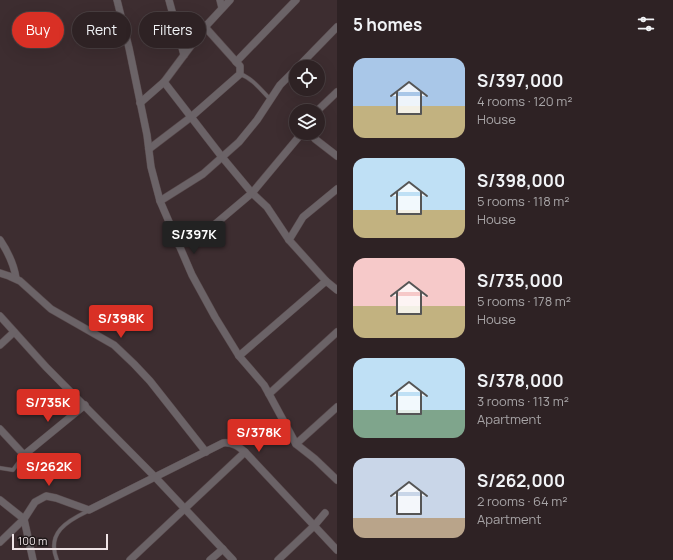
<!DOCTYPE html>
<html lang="en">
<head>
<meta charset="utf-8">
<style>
	:root { --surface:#2e2224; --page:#362a2c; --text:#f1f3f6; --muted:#a7a4a6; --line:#493f41; --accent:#d93025 }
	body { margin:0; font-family:Manrope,sans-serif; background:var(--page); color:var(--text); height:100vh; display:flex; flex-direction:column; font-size:15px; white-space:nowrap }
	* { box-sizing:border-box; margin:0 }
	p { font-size:13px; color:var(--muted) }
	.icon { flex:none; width:22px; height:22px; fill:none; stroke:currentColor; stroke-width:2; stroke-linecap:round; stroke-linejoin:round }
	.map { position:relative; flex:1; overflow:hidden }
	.panel { display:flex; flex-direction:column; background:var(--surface); width:336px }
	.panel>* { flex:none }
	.top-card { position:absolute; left:12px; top:12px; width:265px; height:36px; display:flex; gap:8px }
	.controls { position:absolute; left:289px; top:60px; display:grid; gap:8px }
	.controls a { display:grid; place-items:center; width:36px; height:36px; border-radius:50%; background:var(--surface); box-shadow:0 4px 16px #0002,0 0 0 1px var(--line); font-size:20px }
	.scale { position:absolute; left:12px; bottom:10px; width:96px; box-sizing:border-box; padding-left:4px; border:2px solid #efe4e6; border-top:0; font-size:11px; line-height:14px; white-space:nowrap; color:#efe4e6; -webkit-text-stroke:3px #1f1819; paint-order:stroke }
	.price { position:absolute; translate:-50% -34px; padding:0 9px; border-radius:4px; background:var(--accent); color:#fff; font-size:13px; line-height:26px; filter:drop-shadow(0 1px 2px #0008) }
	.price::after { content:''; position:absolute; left:50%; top:24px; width:12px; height:9px; margin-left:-6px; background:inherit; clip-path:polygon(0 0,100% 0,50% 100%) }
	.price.active { background:#222; color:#fff }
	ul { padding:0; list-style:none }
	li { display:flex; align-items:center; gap:12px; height:100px; padding:0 16px }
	li span { display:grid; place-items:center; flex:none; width:112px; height:80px; border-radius:12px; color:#555 }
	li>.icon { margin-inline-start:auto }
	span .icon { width:48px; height:48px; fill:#fffc; stroke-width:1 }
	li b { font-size:17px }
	h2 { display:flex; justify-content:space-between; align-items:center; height:48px; padding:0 16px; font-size:17px }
	.tag { padding:0 14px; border-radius:18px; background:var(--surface); box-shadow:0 4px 16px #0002,0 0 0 1px var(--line); font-size:14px; line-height:36px }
	.tag.active { background:var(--accent); color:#fff }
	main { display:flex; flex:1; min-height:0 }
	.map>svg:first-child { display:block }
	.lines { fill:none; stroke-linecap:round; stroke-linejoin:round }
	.service-casing { stroke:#594a4d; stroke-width:4.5 }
	.minor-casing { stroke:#594a4d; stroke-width:8 }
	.service { stroke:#6b6367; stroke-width:3.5 }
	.minor { stroke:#6b6367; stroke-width:7 }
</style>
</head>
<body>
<main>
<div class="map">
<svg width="337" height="560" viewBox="0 0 337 560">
	<rect width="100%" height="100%" fill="#3d2d30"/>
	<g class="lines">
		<!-- service casing -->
		<g class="service-casing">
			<g id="service">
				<path d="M240,74C252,78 261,90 270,99"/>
				<polyline points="0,468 13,470 24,455"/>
				<path d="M57,560C46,533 67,521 88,511"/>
			</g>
		</g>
		<!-- minor casing -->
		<g class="minor-casing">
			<g id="minor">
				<polyline points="117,0 129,48 147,135 151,167 160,201 192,275 215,317 239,356 264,385 269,394 296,444 315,459 337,480"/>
				<polyline points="169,0 184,55"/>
				<polyline points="220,0 222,8"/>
				<polyline points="236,62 296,0"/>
				<polyline points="298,67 337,27"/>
				<polyline points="164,82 222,157 252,193 267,207 289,240 326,281 337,290"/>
				<polyline points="140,103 164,82 205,27 230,0"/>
				<polyline points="317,111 337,92"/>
				<polyline points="315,139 337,156"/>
				<polyline points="149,149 191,117 240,74 240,66 205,27"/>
				<polyline points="160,201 203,174 239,142 257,120 280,85 296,69"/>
				<path d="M0,240C8,252 14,265 16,278"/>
				<polyline points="289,240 303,217 337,189"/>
				<polyline points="178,244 207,231 252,193 302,133"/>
				<polyline points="0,273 9,276 20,281 51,309 114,345 134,364 150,381 206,452"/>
				<polyline points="0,316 46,367 155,477 233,560"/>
				<polyline points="0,345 14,332"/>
				<polyline points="239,356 326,281"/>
				<polyline points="269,394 337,332"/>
				<polyline points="0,429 24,455 85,405"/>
				<polyline points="296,444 337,407"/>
				<polyline points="0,500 24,519 33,560"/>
				<path d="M0,542L24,519L35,502L46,496L56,498L89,510L223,443C232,442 238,446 245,452L337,550"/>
				<polyline points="130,560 245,452"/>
				<polyline points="210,560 223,549"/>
				<polyline points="278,560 314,526 325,513"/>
			</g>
		</g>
		<!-- service -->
		<use href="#service" class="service"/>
		<!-- minor -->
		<use href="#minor" class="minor"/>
	</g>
</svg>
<div class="controls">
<a><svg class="icon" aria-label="locate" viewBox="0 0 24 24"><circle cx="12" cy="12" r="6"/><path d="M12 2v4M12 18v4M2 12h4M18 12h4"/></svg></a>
<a><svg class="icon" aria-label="layers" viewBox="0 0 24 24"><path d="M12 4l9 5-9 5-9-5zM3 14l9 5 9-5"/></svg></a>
</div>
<div class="scale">100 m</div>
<b class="price active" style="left:194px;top:255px">S/397K</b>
<b class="price" style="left:121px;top:339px">S/398K</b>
<b class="price" style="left:48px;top:423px">S/735K</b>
<b class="price" style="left:259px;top:453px">S/378K</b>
<b class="price" style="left:49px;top:487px">S/262K</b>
<div class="top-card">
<a class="tag active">Buy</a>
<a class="tag">Rent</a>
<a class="tag">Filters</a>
</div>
</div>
<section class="panel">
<h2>5 homes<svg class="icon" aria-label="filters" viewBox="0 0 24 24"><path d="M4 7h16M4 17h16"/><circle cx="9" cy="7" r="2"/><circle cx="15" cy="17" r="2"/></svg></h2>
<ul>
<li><span style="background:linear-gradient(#a9c7e8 60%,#c2b280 0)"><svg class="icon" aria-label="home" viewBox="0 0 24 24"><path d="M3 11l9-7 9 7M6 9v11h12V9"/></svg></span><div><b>S/397,000</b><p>4 rooms · 120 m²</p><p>House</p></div></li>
<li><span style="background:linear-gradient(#bfe0f5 65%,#c2b280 0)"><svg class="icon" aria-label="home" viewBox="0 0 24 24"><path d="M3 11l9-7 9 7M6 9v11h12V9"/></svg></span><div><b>S/398,000</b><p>5 rooms · 118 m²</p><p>House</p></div></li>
<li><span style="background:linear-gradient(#f6c9c9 60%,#c2b280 0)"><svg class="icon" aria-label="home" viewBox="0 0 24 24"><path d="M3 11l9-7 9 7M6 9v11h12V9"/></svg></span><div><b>S/735,000</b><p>5 rooms · 178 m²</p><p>House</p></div></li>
<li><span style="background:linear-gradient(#bfe0f5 65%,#7fa58c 0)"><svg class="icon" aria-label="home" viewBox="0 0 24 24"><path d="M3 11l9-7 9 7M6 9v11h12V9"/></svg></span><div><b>S/378,000</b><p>3 rooms · 113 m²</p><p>Apartment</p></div></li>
<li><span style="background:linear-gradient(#c9d6e8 75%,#b9a48a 0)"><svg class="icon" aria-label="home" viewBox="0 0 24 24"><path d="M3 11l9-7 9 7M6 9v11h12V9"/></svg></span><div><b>S/262,000</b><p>2 rooms · 64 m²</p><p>Apartment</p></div></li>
</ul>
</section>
</main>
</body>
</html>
